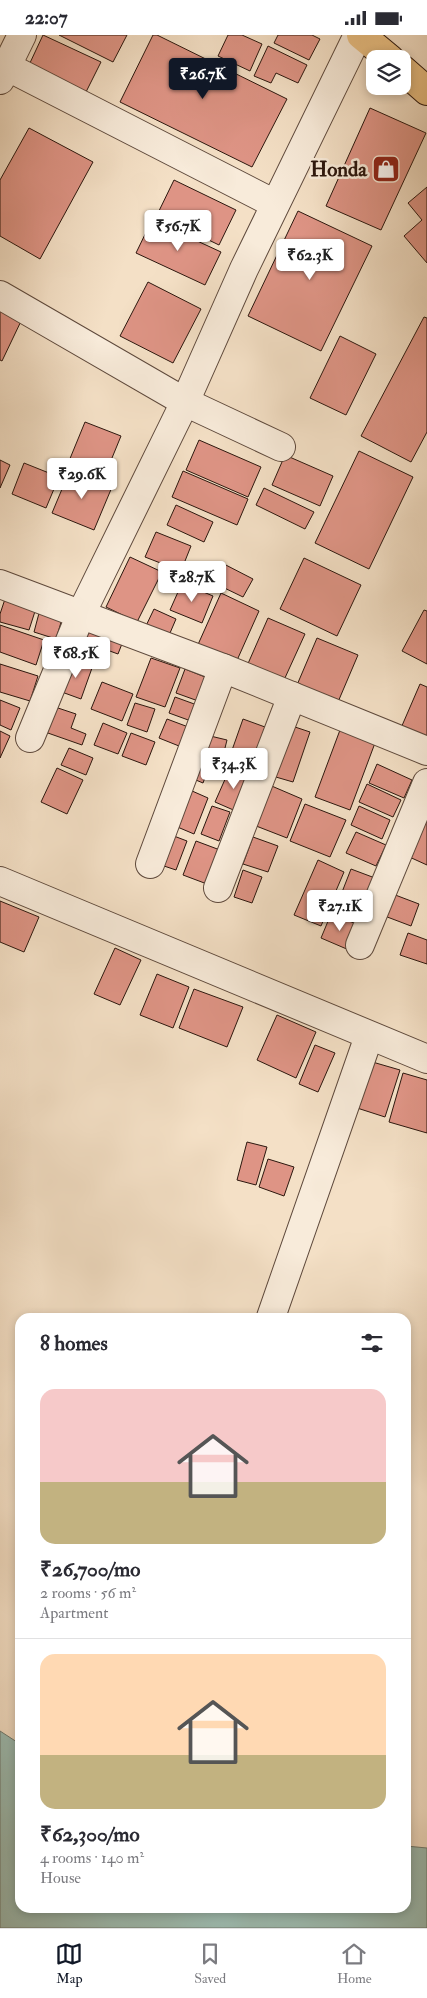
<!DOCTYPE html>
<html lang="en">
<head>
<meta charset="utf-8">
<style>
	:root { --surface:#fff; --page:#f7f7f7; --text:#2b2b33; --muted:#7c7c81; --line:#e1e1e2; --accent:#111827 }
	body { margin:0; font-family:"IM FELL Double Pica",serif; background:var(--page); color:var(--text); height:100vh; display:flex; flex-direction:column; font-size:19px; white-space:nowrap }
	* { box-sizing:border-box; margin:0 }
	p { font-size:16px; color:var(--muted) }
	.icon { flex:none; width:28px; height:28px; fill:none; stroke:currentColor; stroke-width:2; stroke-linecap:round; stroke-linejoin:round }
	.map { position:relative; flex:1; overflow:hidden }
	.details { position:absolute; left:15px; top:1278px; width:396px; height:600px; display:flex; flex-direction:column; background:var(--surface); border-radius:15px; box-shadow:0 2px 8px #0003 }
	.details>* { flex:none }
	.fabs { position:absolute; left:366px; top:15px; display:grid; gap:10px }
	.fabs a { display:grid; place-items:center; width:45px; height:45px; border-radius:10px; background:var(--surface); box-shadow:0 2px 8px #0003; font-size:25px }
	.price { position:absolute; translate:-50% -42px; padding:0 11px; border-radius:5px; background:#fff; color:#222; font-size:16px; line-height:32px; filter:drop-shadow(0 1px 2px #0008) }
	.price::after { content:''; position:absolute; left:50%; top:30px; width:15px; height:11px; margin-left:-8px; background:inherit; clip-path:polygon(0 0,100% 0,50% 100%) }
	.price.on { background:var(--accent); color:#fff }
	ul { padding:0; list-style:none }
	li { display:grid; align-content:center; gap:10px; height:265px; padding:0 25px }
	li+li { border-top:1px solid var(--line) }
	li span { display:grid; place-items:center; height:155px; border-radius:15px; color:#555 }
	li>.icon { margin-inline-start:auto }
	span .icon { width:90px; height:90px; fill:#fffc; stroke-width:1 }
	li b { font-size:21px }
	h2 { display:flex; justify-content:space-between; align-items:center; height:60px; padding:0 25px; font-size:21px }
	.status { display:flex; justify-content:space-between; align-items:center; height:35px; padding:0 25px; background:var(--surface); direction:ltr }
	.status svg { height:14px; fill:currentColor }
	.tab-bar { display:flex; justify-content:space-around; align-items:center; height:70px; border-top:1px solid var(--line); background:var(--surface); font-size:14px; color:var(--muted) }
	.tab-bar a { display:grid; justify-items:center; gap:2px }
	.tab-bar .on { color:var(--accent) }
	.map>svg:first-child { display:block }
	.water { fill:#9cbdb3; stroke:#6f7b71 }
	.building { fill:#de9485; stroke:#2c170e }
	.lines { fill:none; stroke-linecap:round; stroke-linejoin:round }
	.minor-casing { stroke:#5e493c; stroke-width:30 }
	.highway-casing { stroke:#2c170e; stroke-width:30 }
	.minor { stroke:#f8ebda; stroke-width:28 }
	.highway { stroke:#eac083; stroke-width:28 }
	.labels { text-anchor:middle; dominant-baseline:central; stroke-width:5; stroke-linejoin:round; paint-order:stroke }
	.poi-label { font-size:21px; font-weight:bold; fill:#2c170e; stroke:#f8ebda; text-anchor:end }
</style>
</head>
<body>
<div class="status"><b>22:07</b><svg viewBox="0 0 49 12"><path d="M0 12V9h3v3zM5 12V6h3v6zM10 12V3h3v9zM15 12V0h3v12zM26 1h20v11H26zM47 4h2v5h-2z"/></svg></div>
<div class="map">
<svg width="427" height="1893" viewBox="0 0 427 1893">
	<rect width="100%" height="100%" fill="#f4e0c6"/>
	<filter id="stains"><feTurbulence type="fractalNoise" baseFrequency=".004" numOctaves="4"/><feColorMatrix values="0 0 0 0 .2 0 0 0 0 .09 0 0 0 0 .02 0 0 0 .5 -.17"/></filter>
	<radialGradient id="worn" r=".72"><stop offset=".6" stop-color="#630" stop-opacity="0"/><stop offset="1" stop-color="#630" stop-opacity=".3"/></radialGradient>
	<!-- water -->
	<polygon class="water" points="0,1696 20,1709 20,1872 406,1872 406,1811 427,1813 427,1893 0,1893"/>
	<!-- building -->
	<g class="building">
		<polygon points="43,0 101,27 86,57 29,30"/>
		<polygon points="59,0 127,0 113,27"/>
		<polygon points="153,0 157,0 287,64 252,132 120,67"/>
		<polygon points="228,0 242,0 262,9 250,36 218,21"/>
		<polygon points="278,0 312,0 320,4 309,25 274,8"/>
		<polygon points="268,11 307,30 298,48 276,38 271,48 254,41"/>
		<polygon points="370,73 426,98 381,195 326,171"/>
		<polygon points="29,93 93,127 40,224 0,201 0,145"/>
		<polygon points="174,145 236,175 219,210 157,180"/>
		<polygon points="427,152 427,228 404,201 422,185 408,168"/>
		<polygon points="298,176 372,211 321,316 248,281"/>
		<polygon points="152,185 221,217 205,250 136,218"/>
		<polygon points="148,247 201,274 173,328 120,301"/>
		<polygon points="0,272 23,282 2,326 0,325"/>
		<polygon points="424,282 427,283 427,397 411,427 361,401"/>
		<polygon points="340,301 376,319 346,380 310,363"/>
		<polygon points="85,387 121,401 105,440 69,426"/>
		<polygon points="199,405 261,432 248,462 186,435"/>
		<polygon points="359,416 413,442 369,534 315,508"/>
		<polygon points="285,420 333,441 320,471 272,450"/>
		<polygon points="0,425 10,430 0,453"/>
		<polygon points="24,428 59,442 46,473 12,459"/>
		<polygon points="70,435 112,452 94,495 52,478"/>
		<polygon points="183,436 248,464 237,490 172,462"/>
		<polygon points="264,453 314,477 305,494 256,470"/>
		<polygon points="176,470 213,487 204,507 167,490"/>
		<polygon points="156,497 191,511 181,536 145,522"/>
		<polygon points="130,522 162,537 137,587 106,572"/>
		<polygon points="304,523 361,550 337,601 280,574"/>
		<polygon points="220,527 253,544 243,562 210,546"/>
		<polygon points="182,548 213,561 202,588 170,575"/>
		<polygon points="7,558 38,567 29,595 0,587 0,579"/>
		<polygon points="221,558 259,576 234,632 196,614"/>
		<polygon points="42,567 65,574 56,604 34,597"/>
		<polygon points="154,574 176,584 167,605 144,595"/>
		<polygon points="424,575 427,576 427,629 402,616"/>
		<polygon points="268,583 305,599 279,656 243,640"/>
		<polygon points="84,586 125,601 118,619 107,615 102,628 73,617"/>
		<polygon points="0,590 44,605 36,630 0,617"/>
		<polygon points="317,603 358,620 335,674 294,657"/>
		<polygon points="151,623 180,633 165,672 136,662"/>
		<polygon points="70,625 92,633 81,664 59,656"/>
		<polygon points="0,629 38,641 30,666 0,657"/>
		<polygon points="185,634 210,644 201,667 176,658"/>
		<polygon points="102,647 133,659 122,686 91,674"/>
		<polygon points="420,649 427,652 427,704 401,693"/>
		<polygon points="175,662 197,670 191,686 169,678"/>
		<polygon points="0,665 20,673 11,695 0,690"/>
		<polygon points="135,668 155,674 147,697 127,690"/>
		<polygon points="55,672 76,679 71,693 86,699 82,710 45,697"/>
		<polygon points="167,684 191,693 184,713 159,703"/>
		<polygon points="243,684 265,692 254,725 231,718"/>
		<polygon points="103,688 127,698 118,719 94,710"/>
		<polygon points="286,689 310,697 293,747 269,740"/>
		<polygon points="340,695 375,708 350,775 315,762"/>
		<polygon points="0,696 10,701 0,723"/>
		<polygon points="131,698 155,707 146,730 122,721"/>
		<polygon points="202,699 227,705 223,721 198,715"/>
		<polygon points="69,713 93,723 86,740 61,730"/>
		<polygon points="193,717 212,724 203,748 184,740"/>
		<polygon points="377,729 412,745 404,763 369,748"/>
		<polygon points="57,733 83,745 67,779 41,767"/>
		<polygon points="230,733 253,743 238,777 215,767"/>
		<polygon points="267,749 302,764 287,803 251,789"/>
		<polygon points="367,749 401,765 393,782 359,767"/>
		<polygon points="183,752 208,763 194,799 168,788"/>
		<polygon points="305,769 346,785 330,822 290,806"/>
		<polygon points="212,771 230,777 219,806 201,799"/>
		<polygon points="359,771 390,785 382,804 351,790"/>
		<polygon points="422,784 427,787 427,830 405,820"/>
		<polygon points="356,797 386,810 376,831 346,818"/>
		<polygon points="166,798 187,806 176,835 155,828"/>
		<polygon points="253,802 278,811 268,837 243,829"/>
		<polygon points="196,806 220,815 207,849 183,840"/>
		<polygon points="318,825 344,837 321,891 294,880"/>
		<polygon points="351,834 375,843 362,879 337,870"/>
		<polygon points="243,835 262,842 252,868 234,862"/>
		<polygon points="390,858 419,869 411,891 382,880"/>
		<polygon points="0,866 39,882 24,917 0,907"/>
		<polygon points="331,879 359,890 349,915 321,903"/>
		<polygon points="408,898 427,905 427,929 400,920"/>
		<polygon points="115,913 141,925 120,970 94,959"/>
		<polygon points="157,939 189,952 173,993 140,980"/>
		<polygon points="194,954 243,972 227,1012 179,993"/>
		<polygon points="277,980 316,997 296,1043 257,1025"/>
		<polygon points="315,1010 335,1018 318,1057 299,1049"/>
		<polygon points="369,1026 400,1035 385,1082 354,1072"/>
		<polygon points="403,1038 427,1045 427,1098 389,1087"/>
		<polygon points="247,1107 267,1112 256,1150 237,1145"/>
		<polygon points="268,1124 294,1132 284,1161 259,1152"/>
	</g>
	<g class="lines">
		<!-- minor casing -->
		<g class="minor-casing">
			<g id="minor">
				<polyline points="0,28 275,169"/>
				<polyline points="0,45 22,0"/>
				<polyline points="0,260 185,367 281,412"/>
				<polyline points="0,549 223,633 427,716"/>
				<polyline points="30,703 81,579 185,367 244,234 358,0"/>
				<polyline points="150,829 223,633"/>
				<polyline points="0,846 427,1024"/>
				<polyline points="218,853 292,661"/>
				<polyline points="360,910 427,748"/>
				<polyline points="271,1282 369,1001"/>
			</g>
		</g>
		<!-- highway casing -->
		<g class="highway-casing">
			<g id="highway">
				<polyline points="361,0 390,24"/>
				<polyline points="402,34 427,56"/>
			</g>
		</g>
		<!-- minor -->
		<use href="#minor" class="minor"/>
		<!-- highway -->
		<use href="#highway" class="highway"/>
	</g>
	<!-- icons -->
	<defs>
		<g id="shop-square" transform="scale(1.4375)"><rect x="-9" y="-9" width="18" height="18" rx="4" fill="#8f2418" stroke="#f8ebda"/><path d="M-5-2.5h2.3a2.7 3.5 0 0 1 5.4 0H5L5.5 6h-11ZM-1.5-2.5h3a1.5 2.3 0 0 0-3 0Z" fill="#fff"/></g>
	</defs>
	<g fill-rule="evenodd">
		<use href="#shop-square" x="386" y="134"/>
	</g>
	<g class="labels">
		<!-- poi labels -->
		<g class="poi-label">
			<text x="367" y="134">Honda</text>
		</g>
	</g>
	<rect width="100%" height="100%" filter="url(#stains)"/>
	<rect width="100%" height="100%" fill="url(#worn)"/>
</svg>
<div class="fabs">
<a><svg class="icon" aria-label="layers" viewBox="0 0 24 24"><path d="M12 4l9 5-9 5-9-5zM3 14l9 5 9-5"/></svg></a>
</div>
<b class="price on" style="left:203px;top:65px">₹26.7K</b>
<b class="price" style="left:178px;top:217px">₹56.7K</b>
<b class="price" style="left:310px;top:246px">₹62.3K</b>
<b class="price" style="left:82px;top:465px">₹29.6K</b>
<b class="price" style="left:192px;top:568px">₹28.7K</b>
<b class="price" style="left:76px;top:644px">₹68.5K</b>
<b class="price" style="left:234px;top:755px">₹34.3K</b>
<b class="price" style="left:340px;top:897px">₹27.1K</b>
<section class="details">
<h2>8 homes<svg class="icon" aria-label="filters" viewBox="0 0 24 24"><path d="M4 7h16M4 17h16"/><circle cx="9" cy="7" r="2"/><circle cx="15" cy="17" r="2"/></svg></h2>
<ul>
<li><span style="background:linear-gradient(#f6c9c9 60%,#c2b280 0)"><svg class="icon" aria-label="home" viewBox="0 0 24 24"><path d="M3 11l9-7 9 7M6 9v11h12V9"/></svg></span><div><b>₹26,700/mo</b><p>2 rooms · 56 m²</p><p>Apartment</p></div></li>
<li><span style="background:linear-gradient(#ffd9b3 65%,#c2b280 0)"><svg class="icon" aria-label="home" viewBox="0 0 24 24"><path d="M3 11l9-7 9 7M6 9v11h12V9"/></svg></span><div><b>₹62,300/mo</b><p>4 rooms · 140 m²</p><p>House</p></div></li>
</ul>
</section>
</div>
<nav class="tab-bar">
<a class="on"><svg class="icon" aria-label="map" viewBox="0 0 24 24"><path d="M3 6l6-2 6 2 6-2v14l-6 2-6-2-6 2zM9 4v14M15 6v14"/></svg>Map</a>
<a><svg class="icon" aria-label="saved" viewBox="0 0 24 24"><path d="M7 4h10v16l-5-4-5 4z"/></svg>Saved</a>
<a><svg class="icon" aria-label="home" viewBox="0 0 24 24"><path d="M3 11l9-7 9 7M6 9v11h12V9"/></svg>Home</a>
</nav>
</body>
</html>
